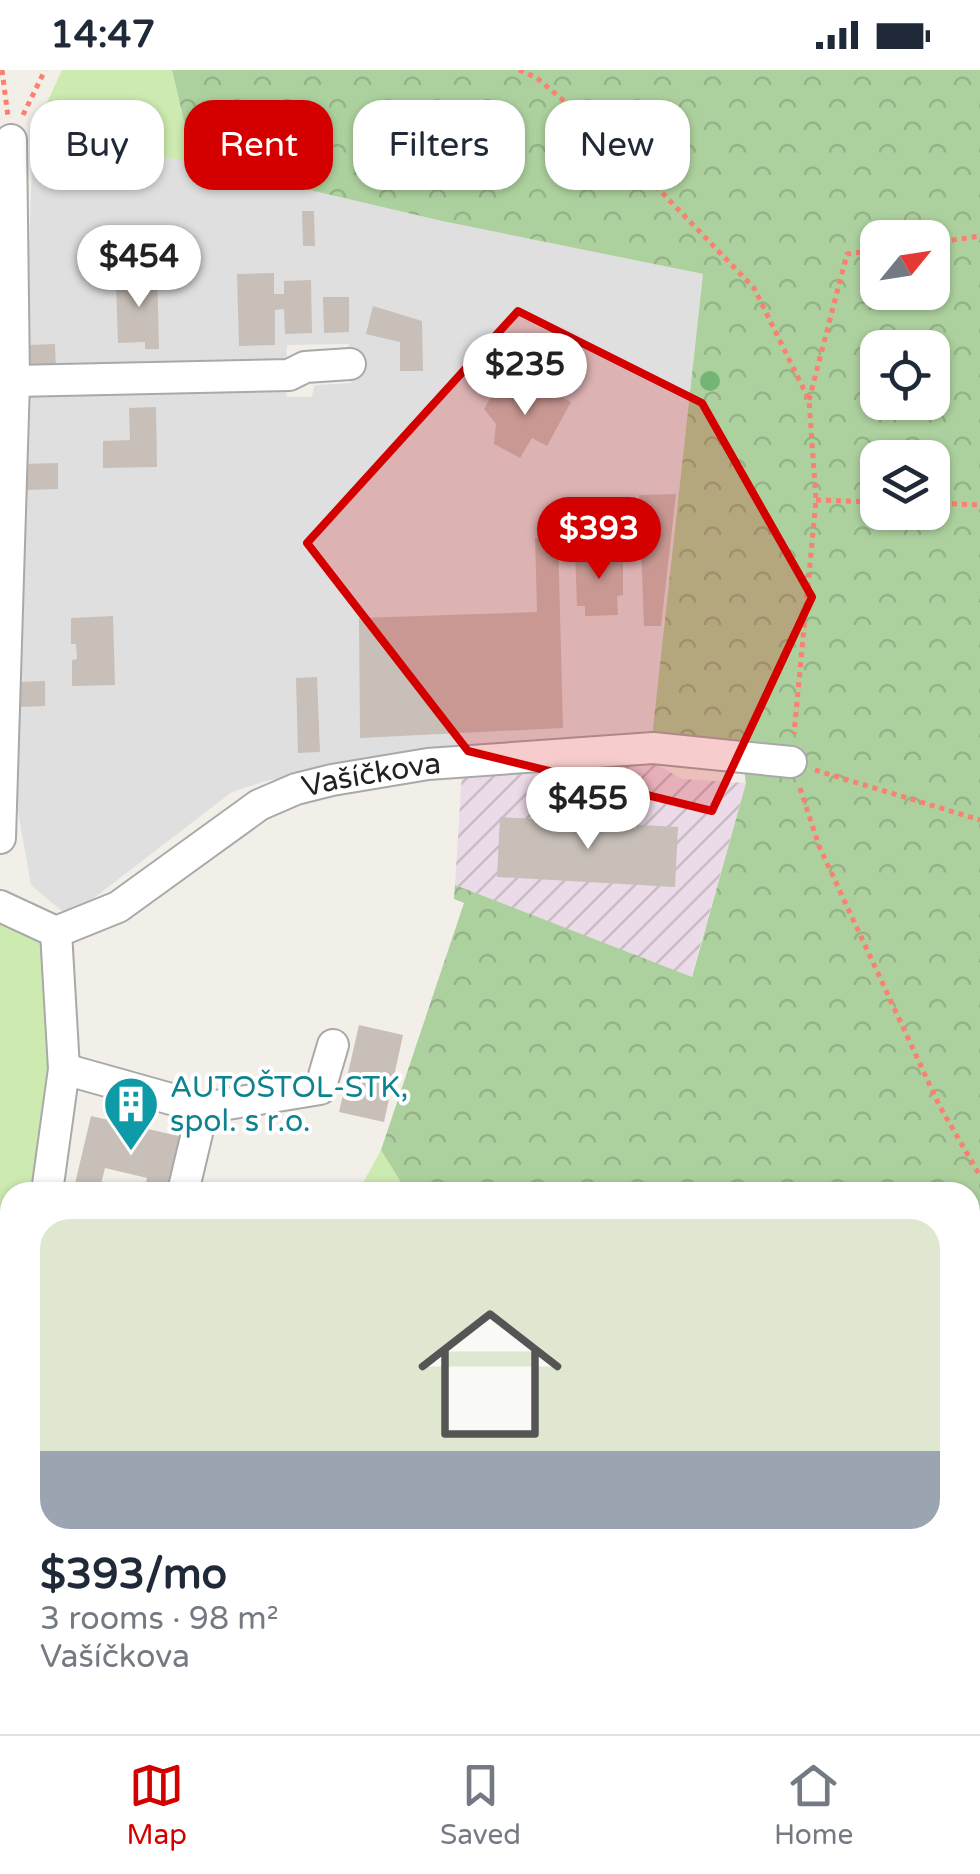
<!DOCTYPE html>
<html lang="en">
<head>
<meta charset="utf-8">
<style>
	:root { --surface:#fff; --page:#f6f6f7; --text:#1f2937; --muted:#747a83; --line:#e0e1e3; --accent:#d40000 }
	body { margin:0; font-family:"Varela Round",sans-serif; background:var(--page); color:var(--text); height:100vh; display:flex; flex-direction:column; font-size:38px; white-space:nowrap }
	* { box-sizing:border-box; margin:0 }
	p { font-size:32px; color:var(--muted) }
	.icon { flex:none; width:55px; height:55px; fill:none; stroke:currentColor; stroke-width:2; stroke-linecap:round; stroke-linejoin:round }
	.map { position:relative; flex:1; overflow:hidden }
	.panel { position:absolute; left:0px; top:1112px; width:980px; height:552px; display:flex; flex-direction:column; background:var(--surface); border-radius:30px 30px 0 0; box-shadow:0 2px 8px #0004 }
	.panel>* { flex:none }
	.guide { position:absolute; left:30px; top:30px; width:920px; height:90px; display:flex; gap:20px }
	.needle { width:65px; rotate:60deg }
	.controls { position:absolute; left:860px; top:150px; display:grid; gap:20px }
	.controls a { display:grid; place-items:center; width:90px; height:90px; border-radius:20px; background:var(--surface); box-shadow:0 2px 8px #0004; font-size:50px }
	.price { position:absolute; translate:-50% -85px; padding:0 22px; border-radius:35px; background:#fff; color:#222; font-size:32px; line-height:65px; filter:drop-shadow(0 2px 5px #0008) }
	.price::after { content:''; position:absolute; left:50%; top:60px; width:30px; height:22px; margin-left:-15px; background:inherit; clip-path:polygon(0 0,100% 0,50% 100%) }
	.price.on { background:var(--accent); color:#fff }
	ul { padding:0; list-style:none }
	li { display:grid; align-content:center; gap:20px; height:530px; padding:0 40px }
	li span { display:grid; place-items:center; height:310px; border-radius:30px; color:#555 }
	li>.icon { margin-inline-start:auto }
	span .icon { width:180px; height:180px; fill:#fffc; stroke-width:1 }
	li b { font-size:42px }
	.tag { padding:0 35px; border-radius:30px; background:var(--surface); box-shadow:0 2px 8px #0004; font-size:35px; line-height:90px }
	.tag.on { background:var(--accent); color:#fff }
	.status { display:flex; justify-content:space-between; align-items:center; height:70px; padding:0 50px; background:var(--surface); direction:ltr }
	.status svg { height:28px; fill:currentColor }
	.menu { display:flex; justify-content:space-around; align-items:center; height:140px; border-top:2px solid var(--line); background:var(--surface); font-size:28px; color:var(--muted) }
	.menu a { display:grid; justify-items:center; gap:5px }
	.menu .on { color:var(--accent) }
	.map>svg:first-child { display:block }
	.residential { fill:#e0dfdf }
	.industrial { fill:url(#industrial-furrows) }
	.grass { fill:#cdebb0 }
	.forest { fill:url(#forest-crowns); fill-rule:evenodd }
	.building { fill:#c7bfb8 }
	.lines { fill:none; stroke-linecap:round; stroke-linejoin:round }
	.minor-casing { stroke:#a9a9a9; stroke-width:34 }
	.path { stroke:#fa8072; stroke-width:5; stroke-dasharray:5 5; stroke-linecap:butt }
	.minor { stroke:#fff; stroke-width:30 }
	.tree { fill:#74b475 }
	.marked { fill:#d40000; fill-opacity:0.2; stroke:#d40000; stroke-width:8; stroke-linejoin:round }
	.labels { text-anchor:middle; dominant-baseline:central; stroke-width:8; stroke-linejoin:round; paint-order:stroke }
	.street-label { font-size:30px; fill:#222; stroke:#fff }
	.culture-label { font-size:30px; fill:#0d838f; stroke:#fff; text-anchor:start }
</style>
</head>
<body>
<div class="status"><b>14:47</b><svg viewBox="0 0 49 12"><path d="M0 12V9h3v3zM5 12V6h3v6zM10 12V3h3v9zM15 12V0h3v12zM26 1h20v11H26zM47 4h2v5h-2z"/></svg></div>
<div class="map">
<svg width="980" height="1664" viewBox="0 0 980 1664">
	<defs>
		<pattern id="industrial-furrows" width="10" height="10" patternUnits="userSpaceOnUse" patternTransform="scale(2.5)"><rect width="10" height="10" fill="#ebdbe8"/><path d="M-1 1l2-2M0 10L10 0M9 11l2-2" fill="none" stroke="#c9bcc7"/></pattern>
		<pattern id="forest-crowns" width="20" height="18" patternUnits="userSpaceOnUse" patternTransform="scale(2.5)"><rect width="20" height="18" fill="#add19e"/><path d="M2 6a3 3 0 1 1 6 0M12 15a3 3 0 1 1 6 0" fill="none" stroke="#95b388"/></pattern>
	</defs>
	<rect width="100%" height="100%" fill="#f2efe9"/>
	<!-- residential -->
	<polygon class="residential" points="33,61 194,93 442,151 703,204 652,667 331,699 266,711 232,722 69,847 31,815 15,725 25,321 285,317 287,327 312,327 314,316 318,315 351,313 349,274 287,275 286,296 25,302"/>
	<!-- industrial -->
	<polygon class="industrial" points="646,688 682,709 746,713 691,908 455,815 462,702"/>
	<!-- grass -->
	<g class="grass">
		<polygon points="62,0 172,0 194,93 34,61"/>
		<polygon points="0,852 41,870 47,885 54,981 35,1122 10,1122 10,1208 0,1241"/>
		<polygon points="381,1080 407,1122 358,1122"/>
		<polygon points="759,1655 903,1655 911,1664 767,1664"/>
	</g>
	<!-- forest -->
	<g class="forest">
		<path d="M172,0H980V1664H911L903,1655H970V1122H407L381,1080L464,833L454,829L455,815L692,907L746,713L744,700L652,667L703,204L442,151L194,93ZM878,168H932V222H878ZM878,278H932V332H878ZM878,388H932V442H878Z"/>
		<polygon points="423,1655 759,1655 767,1664 420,1664"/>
	</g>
	<!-- building -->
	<g class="building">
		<polygon points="302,141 314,141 315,176 303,176"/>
		<polygon points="157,198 159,279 145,279 145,272 118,273 116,213 139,213 139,199"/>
		<polygon points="274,203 274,224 284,224 284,211 311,210 312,263 285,264 284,239 275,240 275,275 239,276 237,204"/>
		<polygon points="323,227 349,227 349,262 324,263"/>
		<polygon points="373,236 422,251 423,301 400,301 400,272 366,264"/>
		<polygon points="55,274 56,301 30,302 30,275"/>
		<polygon points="499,313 534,333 543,317 571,332 547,376 532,368 520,388 494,374 496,354 484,339"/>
		<polygon points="156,337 157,397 103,398 103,371 130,370 129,338"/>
		<polygon points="58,393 58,419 24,420 23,394"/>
		<polygon points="676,424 661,556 644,556 639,425"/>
		<polygon points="535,468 558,469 563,658 360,668 359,548 537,542"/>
		<polygon points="623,481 623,525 617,526 618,545 585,546 585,536 577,536 575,482"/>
		<polygon points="113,546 115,615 72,616 72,590 77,589 76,574 71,574 71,548"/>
		<polygon points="317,607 320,682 298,683 296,608"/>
		<polygon points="45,611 45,636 18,637 18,612"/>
		<polygon points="500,747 678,757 675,817 497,807"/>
		<polygon points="359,955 403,965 384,1052 339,1042"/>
		<polygon points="91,1046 183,1067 170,1122 144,1122 147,1108 105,1098 99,1122 73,1122"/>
	</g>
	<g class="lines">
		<!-- minor casing -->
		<g class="minor-casing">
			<g id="minor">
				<polyline points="14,311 289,305 305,297 350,294"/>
				<polyline points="0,768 14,311 11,70"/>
				<path id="s1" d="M0,836L56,862L118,837L259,735L296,719L332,710L428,694L653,678L791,692"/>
				<polyline points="64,999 203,1038 183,1122"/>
				<polyline points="203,1038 320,1019 333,975"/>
				<polyline points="47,1122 64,999 56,862"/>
				<polyline points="0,1285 10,1248"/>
			</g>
		</g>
		<!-- path -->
		<g class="path">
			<polyline points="2,0 8,47"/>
			<polyline points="519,0 537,8 617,76 754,218 809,330 816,430 794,664"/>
			<polyline points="23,45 45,0"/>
			<polyline points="932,173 980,166"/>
			<polyline points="809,330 847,184 878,180"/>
			<polyline points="816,430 878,432"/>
			<polyline points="932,433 980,435"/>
			<polyline points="815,700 980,750"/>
			<polyline points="800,718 819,776 939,1035 980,1106"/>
			<polyline points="970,1609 980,1590"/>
			<polyline points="940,1664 945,1655"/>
		</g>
		<!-- minor -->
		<use href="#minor" class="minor"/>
	</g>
	<!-- trees -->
	<circle class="tree" cx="710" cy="311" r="10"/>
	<!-- marked area -->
	<path class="marked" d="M518,241L702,333L812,527L712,741L468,681L307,473Z"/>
	<!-- icons -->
	<defs>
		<g id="building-pin" transform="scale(2.875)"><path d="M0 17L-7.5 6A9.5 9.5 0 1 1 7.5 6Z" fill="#0f9aa8" stroke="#fff"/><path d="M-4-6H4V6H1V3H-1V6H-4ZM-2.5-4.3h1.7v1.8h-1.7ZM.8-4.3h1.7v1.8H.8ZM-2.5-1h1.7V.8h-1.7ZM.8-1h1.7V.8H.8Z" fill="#fff"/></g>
	</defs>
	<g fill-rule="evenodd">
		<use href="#building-pin" x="131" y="1034"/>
	</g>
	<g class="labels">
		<!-- street labels -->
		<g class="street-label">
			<text stroke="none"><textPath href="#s1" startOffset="420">Vašíčkova</textPath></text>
		</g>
		<!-- culture labels -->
		<g class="culture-label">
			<text x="170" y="1017">AUTOŠTOL-STK,<tspan x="170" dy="34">spol. s r.o.</tspan></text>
		</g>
	</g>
</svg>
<div class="controls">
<a><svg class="needle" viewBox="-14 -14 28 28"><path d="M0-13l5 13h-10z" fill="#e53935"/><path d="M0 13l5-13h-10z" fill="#747a83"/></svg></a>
<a><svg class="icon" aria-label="locate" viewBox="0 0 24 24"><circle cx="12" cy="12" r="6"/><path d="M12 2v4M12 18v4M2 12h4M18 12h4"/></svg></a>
<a><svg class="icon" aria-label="layers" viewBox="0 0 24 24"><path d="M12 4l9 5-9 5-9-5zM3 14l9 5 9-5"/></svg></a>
</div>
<b class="price" style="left:139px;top:240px">$454</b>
<b class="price" style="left:525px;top:348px">$235</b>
<b class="price on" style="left:599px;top:512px">$393</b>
<b class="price" style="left:588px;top:782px">$455</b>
<div class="guide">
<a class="tag">Buy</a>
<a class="tag on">Rent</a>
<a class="tag">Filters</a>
<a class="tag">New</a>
</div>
<section class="panel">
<ul>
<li><span style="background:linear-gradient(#dfe7d0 75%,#9aa5b1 0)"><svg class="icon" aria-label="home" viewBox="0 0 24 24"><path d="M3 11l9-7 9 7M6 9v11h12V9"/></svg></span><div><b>$393/mo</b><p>3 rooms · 98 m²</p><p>Vašíčkova</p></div></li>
</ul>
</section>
</div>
<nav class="menu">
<a class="on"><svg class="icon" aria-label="map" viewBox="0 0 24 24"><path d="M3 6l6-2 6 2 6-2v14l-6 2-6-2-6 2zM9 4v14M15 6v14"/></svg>Map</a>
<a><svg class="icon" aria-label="saved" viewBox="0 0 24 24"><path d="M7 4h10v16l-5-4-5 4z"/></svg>Saved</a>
<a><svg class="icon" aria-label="home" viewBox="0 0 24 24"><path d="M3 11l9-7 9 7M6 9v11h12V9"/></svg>Home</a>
</nav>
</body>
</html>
